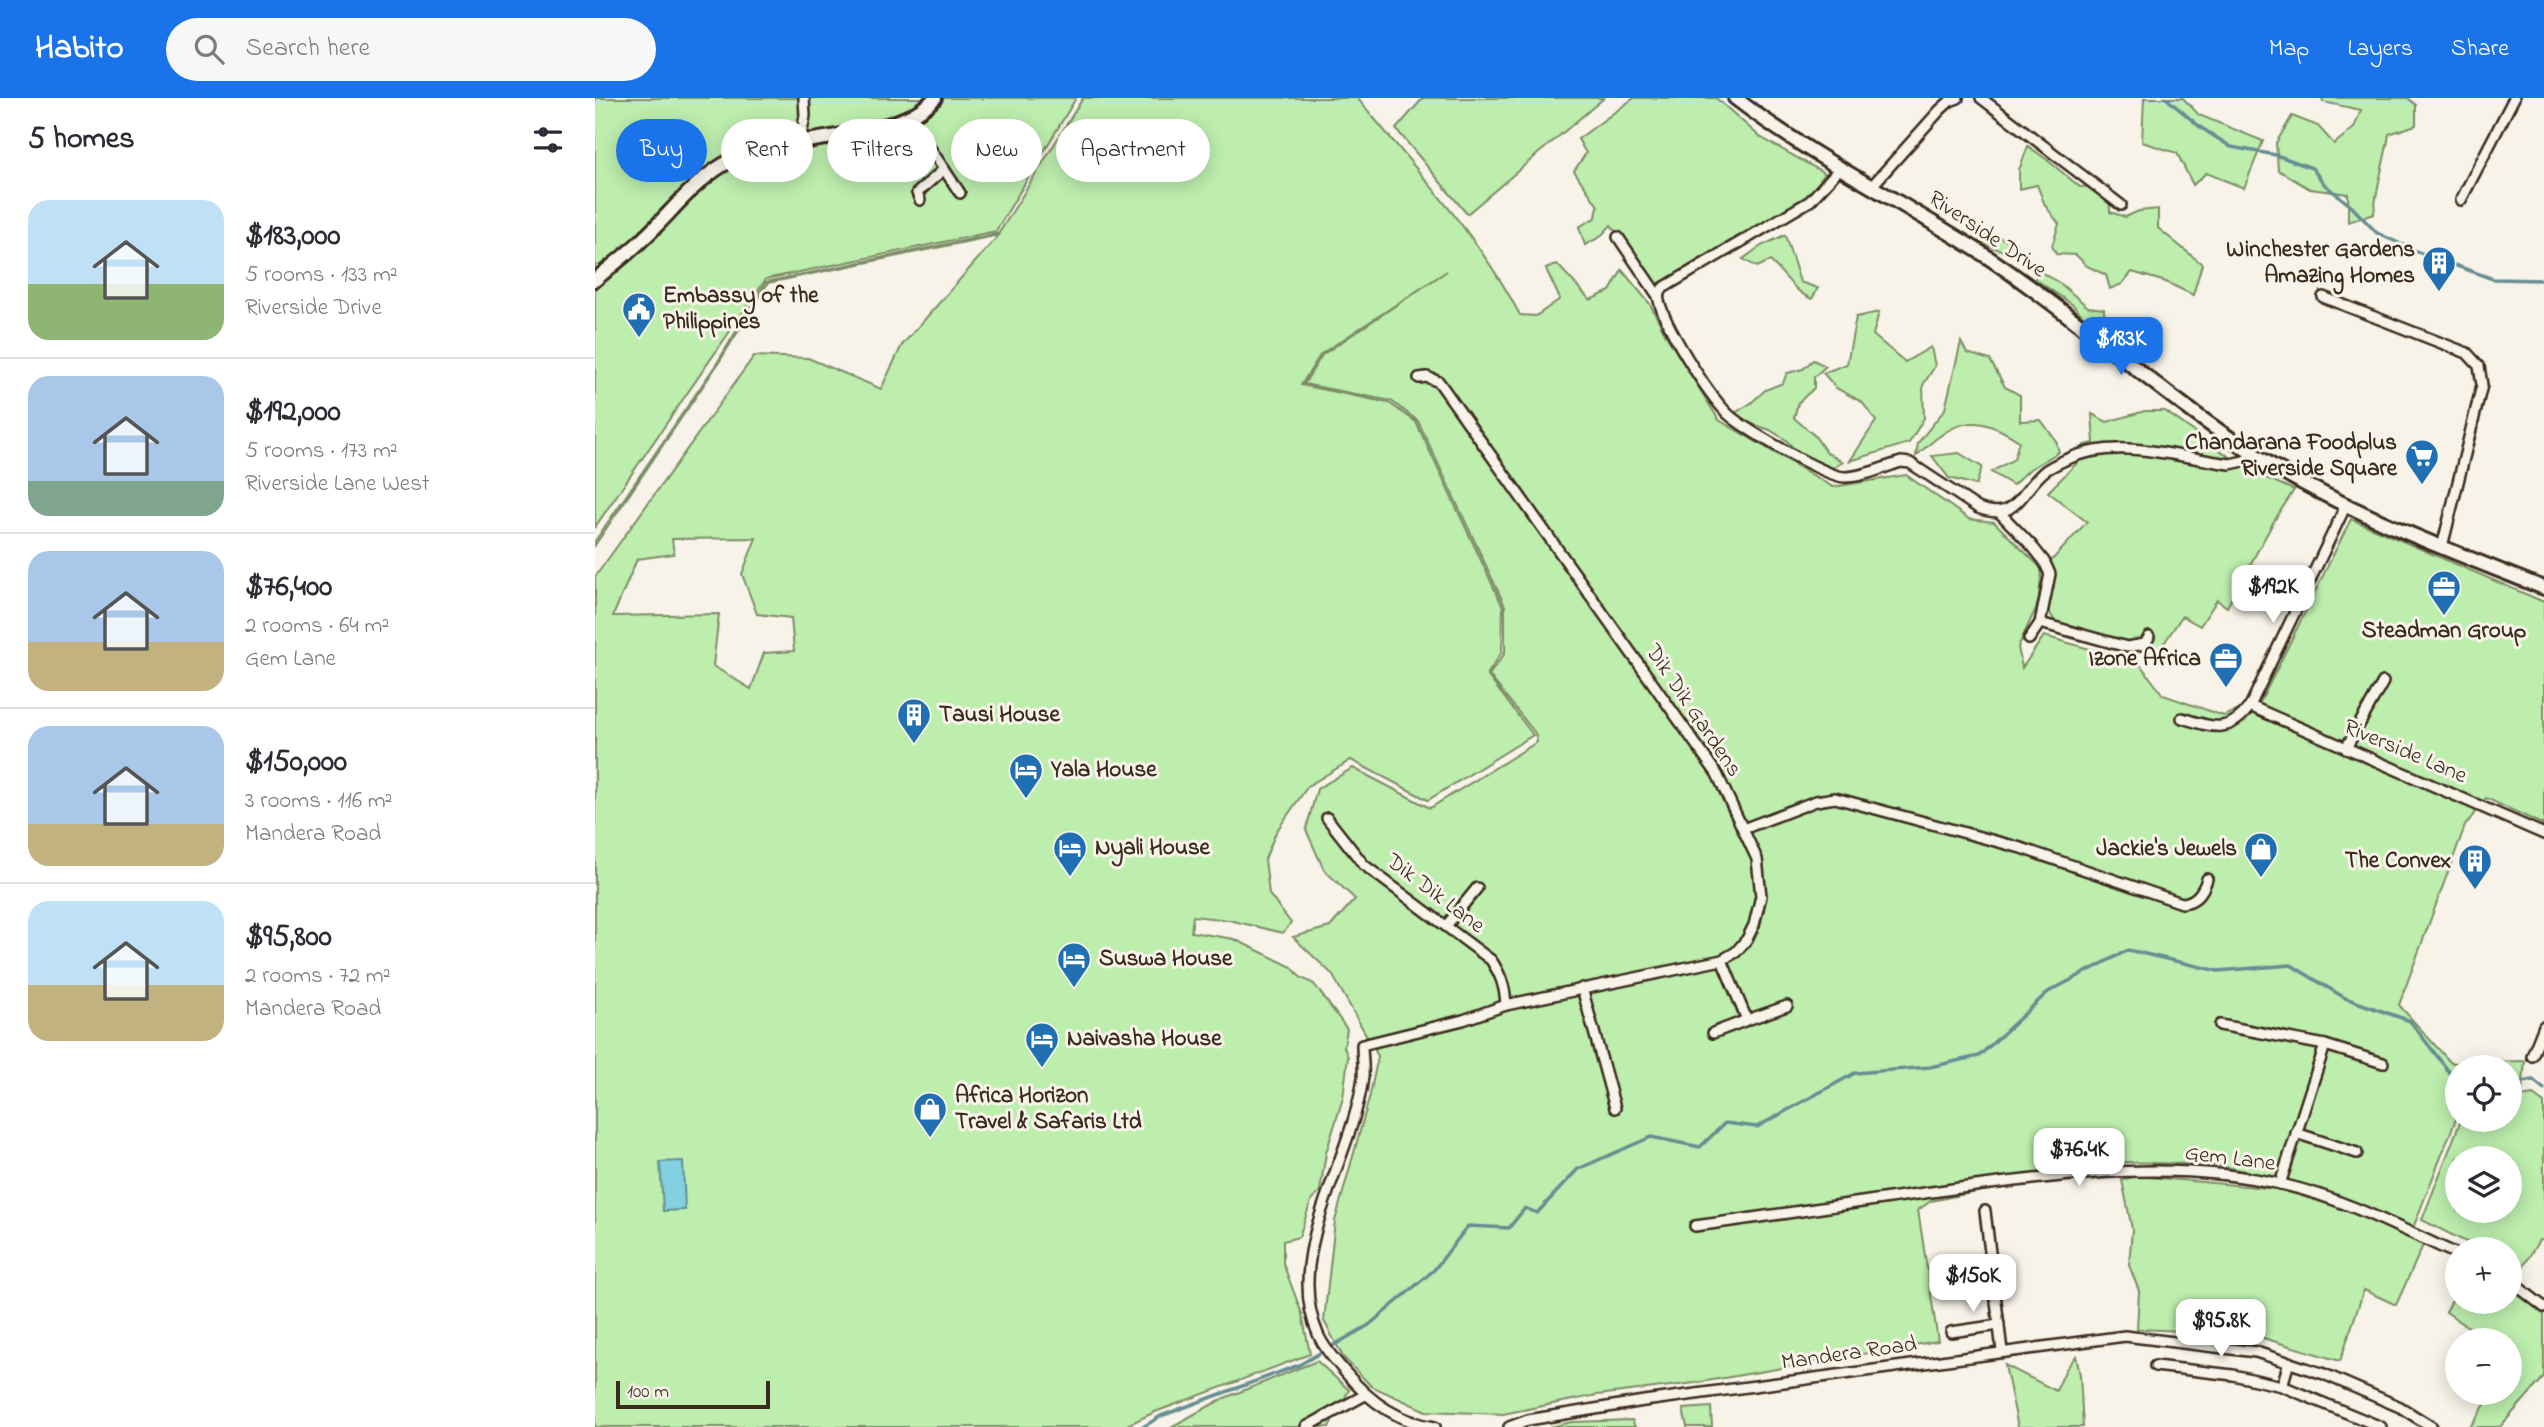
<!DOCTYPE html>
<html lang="en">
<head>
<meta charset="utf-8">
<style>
	:root { --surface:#fff; --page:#f7f7f7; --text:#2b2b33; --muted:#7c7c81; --line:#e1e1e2; --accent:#1a73e8 }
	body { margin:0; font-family:"Indie Flower",sans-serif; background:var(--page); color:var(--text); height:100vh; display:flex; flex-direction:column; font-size:26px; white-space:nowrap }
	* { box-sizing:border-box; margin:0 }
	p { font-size:23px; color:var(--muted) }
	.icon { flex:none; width:38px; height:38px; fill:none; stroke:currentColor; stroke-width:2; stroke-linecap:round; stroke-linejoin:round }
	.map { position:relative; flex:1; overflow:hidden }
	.side { display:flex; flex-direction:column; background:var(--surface); width:595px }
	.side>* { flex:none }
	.banner { position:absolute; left:21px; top:21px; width:665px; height:63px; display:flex; gap:14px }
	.controls { position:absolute; left:1850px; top:957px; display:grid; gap:14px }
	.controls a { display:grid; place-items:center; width:77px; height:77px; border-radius:50%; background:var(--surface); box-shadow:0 4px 18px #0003; font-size:35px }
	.scale { position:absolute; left:21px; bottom:18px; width:154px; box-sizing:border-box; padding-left:7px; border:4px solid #3b2a1e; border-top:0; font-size:19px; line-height:24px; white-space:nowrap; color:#3b2a1e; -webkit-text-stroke:5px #f7f3e8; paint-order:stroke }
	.price { position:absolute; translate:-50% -60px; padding:0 16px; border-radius:14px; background:#fff; color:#222; font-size:23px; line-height:46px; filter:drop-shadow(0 2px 4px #0008) }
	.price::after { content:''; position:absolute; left:50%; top:42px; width:21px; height:16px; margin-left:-10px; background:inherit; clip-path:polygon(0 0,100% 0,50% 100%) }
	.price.on { background:var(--accent); color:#fff }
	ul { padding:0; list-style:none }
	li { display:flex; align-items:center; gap:21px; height:175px; padding:0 28px }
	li+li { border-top:2px solid var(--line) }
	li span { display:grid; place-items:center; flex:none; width:196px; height:140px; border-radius:21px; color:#555 }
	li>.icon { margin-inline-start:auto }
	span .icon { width:84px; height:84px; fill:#fffc; stroke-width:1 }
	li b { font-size:30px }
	h2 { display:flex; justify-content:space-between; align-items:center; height:84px; padding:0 28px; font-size:30px }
	.pill { padding:0 24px; border-radius:32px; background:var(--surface); box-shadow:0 4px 18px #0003; font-size:24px; line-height:63px }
	.pill.on { background:var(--accent); color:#fff }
	header { display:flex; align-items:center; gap:42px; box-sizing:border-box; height:98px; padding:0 35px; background:var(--accent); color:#fff }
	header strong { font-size:33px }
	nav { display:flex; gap:38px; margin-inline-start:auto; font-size:24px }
	.search { width:490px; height:63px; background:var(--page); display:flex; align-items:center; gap:18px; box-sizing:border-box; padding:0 24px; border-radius:38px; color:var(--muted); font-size:26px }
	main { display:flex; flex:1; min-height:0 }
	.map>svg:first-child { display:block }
	.green { fill:#bdeeae; stroke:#7c8c66; stroke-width:2; fill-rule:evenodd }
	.water { fill:#82d0e0; stroke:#668e92; stroke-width:2 }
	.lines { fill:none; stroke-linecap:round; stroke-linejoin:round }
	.stream { stroke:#668e92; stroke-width:3.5 }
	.street-casing { stroke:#3b2a1e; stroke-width:14 }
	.secondary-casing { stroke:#3b2a1e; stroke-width:18 }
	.street { stroke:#f7f3e8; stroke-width:9 }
	.secondary { stroke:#f7f3e8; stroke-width:12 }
	.labels { text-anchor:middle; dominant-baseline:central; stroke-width:6; stroke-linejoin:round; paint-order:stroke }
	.street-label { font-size:23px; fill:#3b2a1e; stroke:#f7f3e8 }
	.poi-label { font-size:23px; font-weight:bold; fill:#3b2a1e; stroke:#f7f3e8; text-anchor:start }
</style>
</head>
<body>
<header>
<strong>Habito</strong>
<div class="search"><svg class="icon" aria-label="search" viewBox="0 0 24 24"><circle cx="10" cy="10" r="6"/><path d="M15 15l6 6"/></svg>Search here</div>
<nav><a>Map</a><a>Layers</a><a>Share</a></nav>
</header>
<main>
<section class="side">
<h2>5 homes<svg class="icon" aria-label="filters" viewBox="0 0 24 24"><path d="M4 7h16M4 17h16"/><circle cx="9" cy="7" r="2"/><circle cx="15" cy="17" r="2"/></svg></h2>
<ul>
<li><span style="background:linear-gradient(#bfe0f5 60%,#8fb573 0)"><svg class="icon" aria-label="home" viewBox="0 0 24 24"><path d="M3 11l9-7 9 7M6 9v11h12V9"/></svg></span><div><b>$183,000</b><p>5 rooms · 133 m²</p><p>Riverside Drive</p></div></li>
<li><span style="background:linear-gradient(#a9c7e8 75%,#7fa58c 0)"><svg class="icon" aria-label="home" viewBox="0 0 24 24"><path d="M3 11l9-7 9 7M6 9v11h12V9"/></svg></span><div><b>$192,000</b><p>5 rooms · 173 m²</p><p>Riverside Lane West</p></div></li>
<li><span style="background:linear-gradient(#a9c7e8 65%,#c2b280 0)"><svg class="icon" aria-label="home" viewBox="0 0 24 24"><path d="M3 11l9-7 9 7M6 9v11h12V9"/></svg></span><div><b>$76,400</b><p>2 rooms · 64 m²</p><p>Gem Lane</p></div></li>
<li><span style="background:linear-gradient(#a9c7e8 70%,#c2b280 0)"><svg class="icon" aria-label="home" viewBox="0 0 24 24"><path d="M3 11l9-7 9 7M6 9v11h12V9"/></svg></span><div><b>$150,000</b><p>3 rooms · 116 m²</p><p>Mandera Road</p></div></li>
<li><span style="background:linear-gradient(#bfe0f5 60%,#c2b280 0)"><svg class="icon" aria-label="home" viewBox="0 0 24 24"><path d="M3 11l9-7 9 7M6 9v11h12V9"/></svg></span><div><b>$95,800</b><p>2 rooms · 72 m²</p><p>Mandera Road</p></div></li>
</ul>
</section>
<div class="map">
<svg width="1949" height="1329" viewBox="0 0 1949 1329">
	<rect width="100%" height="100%" fill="#f7f3e8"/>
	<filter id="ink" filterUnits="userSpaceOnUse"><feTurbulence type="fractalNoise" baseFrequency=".0143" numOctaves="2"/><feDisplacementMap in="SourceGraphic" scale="14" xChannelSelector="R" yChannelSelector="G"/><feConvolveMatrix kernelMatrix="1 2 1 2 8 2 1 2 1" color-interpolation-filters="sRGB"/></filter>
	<g filter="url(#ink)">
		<!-- green -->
		<g class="green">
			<polygon points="0,0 481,0 401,133 171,181 0,429"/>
			<path d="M488,0H761L764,2C821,72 884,138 925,217L941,218L965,201L951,171L962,166L995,202L1015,193L1027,172L1055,206L1072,239L1124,322L1238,389L1311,377L1374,421L1399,424L1447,471L1443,506L1423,549L1427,570L1449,538L1544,565L1568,597L1629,618L1666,603L1756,421L1949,504V727L1891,700L1870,728L1804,907L1856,965L1930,963L1927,995L1915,997L1914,970H1862V1018L1818,1130L1715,1088L1622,1067L1531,1064L1336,1103L1323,1112L1343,1243L1100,1285L1002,1297L908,1316L831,1313L776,1288L748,1259L729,1223L740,1123L775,997L783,958L737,876L698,839L735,829L760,801L729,772L711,732L722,691L758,670L835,710L942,644L940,635L894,577L910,555V508L823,323L796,303L709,286L727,257L852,173L726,256L706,287L794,305L821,324L908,509L907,554L892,577L938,637L833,702L756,662L713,688L681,734L670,761L674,796L696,825L688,835L634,822L598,818L596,834L639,841L697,869L705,879L719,886L752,931L749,949L753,959L748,1000L731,1055L725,1093L716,1103L704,1139L688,1143V1165L707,1216L715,1256L560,1314L528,1329H0V479L159,258L213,260L286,291L307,247L404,137L173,185L123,266L0,447V443L122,265L171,184L404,135ZM161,440L147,476L162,516L196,520L199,553L169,555L156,591L118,568L124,516L18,518L42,461L79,456L77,441Z"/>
			<polygon points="828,0 1009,0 872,116 801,31"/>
			<polygon points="1039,0 1121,0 1165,39 1231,76 1225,81 1227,86 1214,98 1153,135 1151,133 1059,189 1016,127 1005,139 990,147 984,129 1001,119 1003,108 979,73 991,55 983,41"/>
			<polygon points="1549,0 1588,0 1604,17 1668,43 1649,90 1611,75 1598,87 1582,55 1547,44"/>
			<path d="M1727,0H1813L1821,7V27L1794,36C1790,63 1781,88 1779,116L1753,124V96L1715,91L1683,72L1681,45L1697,18L1723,28L1739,46L1759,30L1766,12L1728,4Z"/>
			<polygon points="1433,48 1451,61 1485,89 1514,88 1515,114 1530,119 1544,113 1563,111 1563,130 1607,166 1598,197 1571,184 1537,174 1527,186 1515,191 1511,177 1492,168 1481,157 1461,156 1457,148 1464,126 1450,107 1442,87 1424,91 1424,72"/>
			<polygon points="1391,135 1421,145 1423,158 1388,146"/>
			<path d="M1190,137L1205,184L1223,190L1217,201C1199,194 1190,176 1175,163L1162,169L1148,161L1166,148Z"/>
			<polygon points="1444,173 1466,186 1493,209 1509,211 1510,234 1495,226 1478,207 1440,181"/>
			<polygon points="1284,214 1278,237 1310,264 1336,249 1340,268 1328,287 1329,320 1314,345 1255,363 1281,323 1267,304 1241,290 1228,275 1252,266 1261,219"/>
			<path d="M1366,244L1372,255L1395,262L1410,289L1425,297V323L1446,322L1461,343L1464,354L1435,371L1418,387L1396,374L1419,361L1424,343C1378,312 1358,324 1321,358L1323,345L1350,311Z"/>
			<polygon points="1218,262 1231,268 1219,279 1219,290 1203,305 1199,320 1220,338 1231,354 1248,364 1238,370 1202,354 1191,342 1175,332 1155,325 1140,315 1156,305 1170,292 1188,285 1192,275 1208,271"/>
			<polygon points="1550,313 1570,313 1653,372 1699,392 1679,423 1632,509 1622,502 1605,528 1587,518 1566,550 1554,554 1462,527 1452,510 1459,479 1456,463 1492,424 1453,394 1482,365 1489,347 1499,345 1497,316 1512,324"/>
			<polygon points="1364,355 1387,369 1381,387 1354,380 1337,358"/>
			<path d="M1938,997L1949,1005V1143L1944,1142L1924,1176L1915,1170L1914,1152L1885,1151L1827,1122L1866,1022H1914L1915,1001ZM1862,1060H1914V1113H1862Z"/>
			<polygon points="1542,1078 1683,1091 1758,1114 1829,1145 1801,1207 1769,1192 1745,1263 1668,1240 1638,1235 1542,1231 1544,1193 1534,1167 1537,1131 1527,1082"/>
			<polygon points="1915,1187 1949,1217 1949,1279 1905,1329 1875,1329 1893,1302 1882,1295 1914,1295 1914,1242 1883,1242 1885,1237 1851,1214 1862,1193 1862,1204 1914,1204"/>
			<polygon points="1481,1258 1485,1277 1488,1329 1423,1329 1410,1267 1461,1293 1471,1271"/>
			<polygon points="722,1263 754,1292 734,1329 576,1329 627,1301"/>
			<polygon points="1116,1309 1117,1329 1092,1329 1088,1311"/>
			<polygon points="1037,1322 1040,1329 955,1329 977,1324"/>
		</g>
		<!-- water -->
		<polygon class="water" points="88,1063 90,1112 68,1113 65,1064"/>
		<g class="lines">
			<!-- stream -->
			<g class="stream">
				<polyline points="1571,0 1605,29 1636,49 1681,57 1717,70 1730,87 1756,108 1782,135 1823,154 1898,181 1949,182"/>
				<polyline points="1914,987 1938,982 1949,991"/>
				<polyline points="548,1329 566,1318 704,1267 774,1227 839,1172 873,1128 914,1130 930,1110 942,1115 983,1071 1056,1039 1105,1049 1130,1025 1162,1029 1260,975 1335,969 1384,958 1453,894 1533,852 1623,873 1696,867 1750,900 1815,923 1862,984"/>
			</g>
			<!-- street casing -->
			<g class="street-casing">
				<g id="street">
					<polyline points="1386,0 1526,107"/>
					<polyline points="314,19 365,95"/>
					<polyline points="205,43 210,18 209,0"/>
					<path d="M1245,70L1215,103L1068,190L1063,198C1067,225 1113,296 1133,316C1148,330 1231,379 1250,379C1268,379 1289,369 1306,364L1315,365L1383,410C1423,425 1426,391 1451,372C1457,368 1464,365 1470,362C1523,338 1581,359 1635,366L1649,363L1660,357"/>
					<polyline points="1276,89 1345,12 1355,3 1363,0"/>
					<polyline points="325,102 322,95 349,71"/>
					<polyline points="1866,102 1919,0"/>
					<polyline points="1023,139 1063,198"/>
					<polyline points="1728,199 1872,255 1884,268 1887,287 1847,449"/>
					<path d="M824,280L832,279L844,284L1122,676L1162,761L1166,798L1159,827L1152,841L1141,854L1127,862L911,907L868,922L767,947C767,957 769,968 768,979C758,1061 687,1155 723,1236C729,1251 741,1263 751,1275C774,1303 804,1324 840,1329"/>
					<polyline points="1404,414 1437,448 1449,463 1455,476 1445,525 1434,541"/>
					<polyline points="1445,525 1532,549 1550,546 1554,539"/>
					<polyline points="1655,608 1949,736"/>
					<path d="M1587,620C1617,629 1634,637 1655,608L1751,407"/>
					<polyline points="1751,650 1788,584"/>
					<path d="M732,720L769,767L896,862C906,877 910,889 911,907"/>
					<path d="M1148,731L1221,703L1240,700L1426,750L1587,805C1601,804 1608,794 1612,781"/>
					<polyline points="851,828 882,790"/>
					<polyline points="1127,862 1152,922 1192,908"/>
					<polyline points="987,890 1020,1010"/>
					<polyline points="1625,927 1730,947 1685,1086"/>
					<polyline points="1118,935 1152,922"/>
					<polyline points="1730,947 1788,965"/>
					<polyline points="1937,958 1949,928"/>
					<polyline points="1701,1035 1762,1055"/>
					<polyline points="1390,1113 1407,1253"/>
					<path d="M1100,1128C1191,1116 1282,1101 1373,1089C1479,1075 1585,1062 1690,1087C1750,1101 1806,1131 1862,1156"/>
					<polyline points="1914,1182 1949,1209"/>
					<polyline points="1356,1234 1404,1227"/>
					<polyline points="1694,1264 1687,1288 1786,1329"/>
					<polyline points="1560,1268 1638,1277 1687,1288"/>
					<polyline points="711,1329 770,1297"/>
					<polyline points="914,1329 933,1322 1049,1303 1530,1238 1661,1254 1729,1276 1805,1309 1837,1329"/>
				</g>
			</g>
			<!-- secondary casing -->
			<g class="secondary-casing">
				<g id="secondary">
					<path d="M1140,0C1219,61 1309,104 1391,158C1484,220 1566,297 1660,357C1750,414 1851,451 1949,490"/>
					<path d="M0,182C16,168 34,155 49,140C77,114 102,79 137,62C195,35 298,45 340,0"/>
				</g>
			</g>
			<!-- street -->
			<use href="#street" class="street"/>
			<!-- secondary -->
			<use href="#secondary" class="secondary"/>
		</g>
	</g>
	<!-- icons -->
	<defs>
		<g id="building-pin" transform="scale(1.75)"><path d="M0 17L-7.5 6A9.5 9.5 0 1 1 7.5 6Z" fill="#1f6fb2" stroke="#f7f3e8"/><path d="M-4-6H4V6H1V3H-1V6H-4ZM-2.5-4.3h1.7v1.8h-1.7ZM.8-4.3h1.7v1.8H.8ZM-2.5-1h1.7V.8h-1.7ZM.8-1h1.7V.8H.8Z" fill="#fff"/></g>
		<g id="civic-pin" transform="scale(1.75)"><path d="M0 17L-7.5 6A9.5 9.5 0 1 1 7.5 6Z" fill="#1f6fb2" stroke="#f7f3e8"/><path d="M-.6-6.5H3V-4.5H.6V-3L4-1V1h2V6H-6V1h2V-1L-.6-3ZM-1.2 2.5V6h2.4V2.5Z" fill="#fff"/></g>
		<g id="supermarket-pin" transform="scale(1.75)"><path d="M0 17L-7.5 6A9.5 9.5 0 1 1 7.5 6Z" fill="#1f6fb2" stroke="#f7f3e8"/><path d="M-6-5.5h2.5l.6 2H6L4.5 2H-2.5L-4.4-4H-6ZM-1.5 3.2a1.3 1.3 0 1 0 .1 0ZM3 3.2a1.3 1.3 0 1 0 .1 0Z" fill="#fff"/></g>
		<g id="office-pin" transform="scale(1.75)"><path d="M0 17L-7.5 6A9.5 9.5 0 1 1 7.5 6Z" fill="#1f6fb2" stroke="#f7f3e8"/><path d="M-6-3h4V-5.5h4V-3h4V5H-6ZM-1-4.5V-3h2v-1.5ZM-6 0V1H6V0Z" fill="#fff"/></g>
		<g id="hotel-pin" transform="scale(1.75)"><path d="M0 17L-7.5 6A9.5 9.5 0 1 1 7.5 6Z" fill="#1f6fb2" stroke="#f7f3e8"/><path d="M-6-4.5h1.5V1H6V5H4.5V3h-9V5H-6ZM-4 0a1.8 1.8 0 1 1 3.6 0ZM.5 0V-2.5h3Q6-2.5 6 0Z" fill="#fff"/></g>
		<g id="shop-pin" transform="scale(1.75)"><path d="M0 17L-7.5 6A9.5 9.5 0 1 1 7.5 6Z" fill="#1f6fb2" stroke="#f7f3e8"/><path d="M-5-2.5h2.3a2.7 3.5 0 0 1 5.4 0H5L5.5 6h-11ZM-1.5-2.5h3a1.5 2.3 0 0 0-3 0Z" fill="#fff"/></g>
	</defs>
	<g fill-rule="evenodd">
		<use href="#building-pin" x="1844" y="165"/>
		<use href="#civic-pin" x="44" y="211"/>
		<use href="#supermarket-pin" x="1827" y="358"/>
		<use href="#office-pin" x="1849" y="489"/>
		<use href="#office-pin" x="1631" y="561"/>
		<use href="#building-pin" x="319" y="617"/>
		<use href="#hotel-pin" x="431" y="672"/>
		<use href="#hotel-pin" x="475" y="750"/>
		<use href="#shop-pin" x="1666" y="751"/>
		<use href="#building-pin" x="1880" y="763"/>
		<use href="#hotel-pin" x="479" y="861"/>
		<use href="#hotel-pin" x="447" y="941"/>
		<use href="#shop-pin" x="335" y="1011"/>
	</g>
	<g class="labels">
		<!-- street labels -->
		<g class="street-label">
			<text transform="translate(1392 137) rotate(34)">Riverside Drive</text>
			<text transform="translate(1098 613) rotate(56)">Dik Dik Gardens</text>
			<text transform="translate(1810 654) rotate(23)">Riverside Lane</text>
			<text transform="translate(840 796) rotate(37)">Dik Dik Lane</text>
			<text transform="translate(1635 1061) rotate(7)">Gem Lane</text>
			<text transform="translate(1254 1256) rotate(-8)">Mandera Road</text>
		</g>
		<!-- poi labels -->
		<g class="poi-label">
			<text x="1820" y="152" text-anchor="end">Winchester Gardens<tspan x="1820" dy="26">Amazing Homes</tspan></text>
			<text x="68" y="198">Embassy of the<tspan x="68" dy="26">Philippines</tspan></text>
			<text x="1802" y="345" text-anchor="end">Chandarana Foodplus<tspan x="1802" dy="26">Riverside Square</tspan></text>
			<text x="1849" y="533" text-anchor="middle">Steadman Group</text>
			<text x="1606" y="561" text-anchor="end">Izone Africa</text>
			<text x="344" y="617">Tausi House</text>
			<text x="456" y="672">Yala House</text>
			<text x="500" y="750">Nyali House</text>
			<text x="1642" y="751" text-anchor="end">Jackie's Jewels</text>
			<text x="1856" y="763" text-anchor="end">The Convex</text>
			<text x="504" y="861">Suswa House</text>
			<text x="472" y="941">Naivasha House</text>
			<text x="360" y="998">Africa Horizon<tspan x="360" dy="26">Travel &amp; Safaris Ltd</tspan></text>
		</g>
	</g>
</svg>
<div class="controls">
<a><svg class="icon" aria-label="locate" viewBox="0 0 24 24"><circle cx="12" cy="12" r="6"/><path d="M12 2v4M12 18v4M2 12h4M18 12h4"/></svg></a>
<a><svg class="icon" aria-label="layers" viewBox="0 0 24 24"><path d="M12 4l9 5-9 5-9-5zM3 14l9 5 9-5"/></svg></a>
<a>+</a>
<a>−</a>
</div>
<div class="scale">100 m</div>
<b class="price on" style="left:1526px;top:279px">$183K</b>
<b class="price" style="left:1678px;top:527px">$192K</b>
<b class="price" style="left:1484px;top:1090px">$76.4K</b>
<b class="price" style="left:1378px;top:1216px">$150K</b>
<b class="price" style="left:1626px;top:1261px">$95.8K</b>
<div class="banner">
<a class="pill on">Buy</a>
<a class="pill">Rent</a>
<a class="pill">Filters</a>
<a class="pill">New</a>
<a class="pill">Apartment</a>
</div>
</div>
</main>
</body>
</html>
